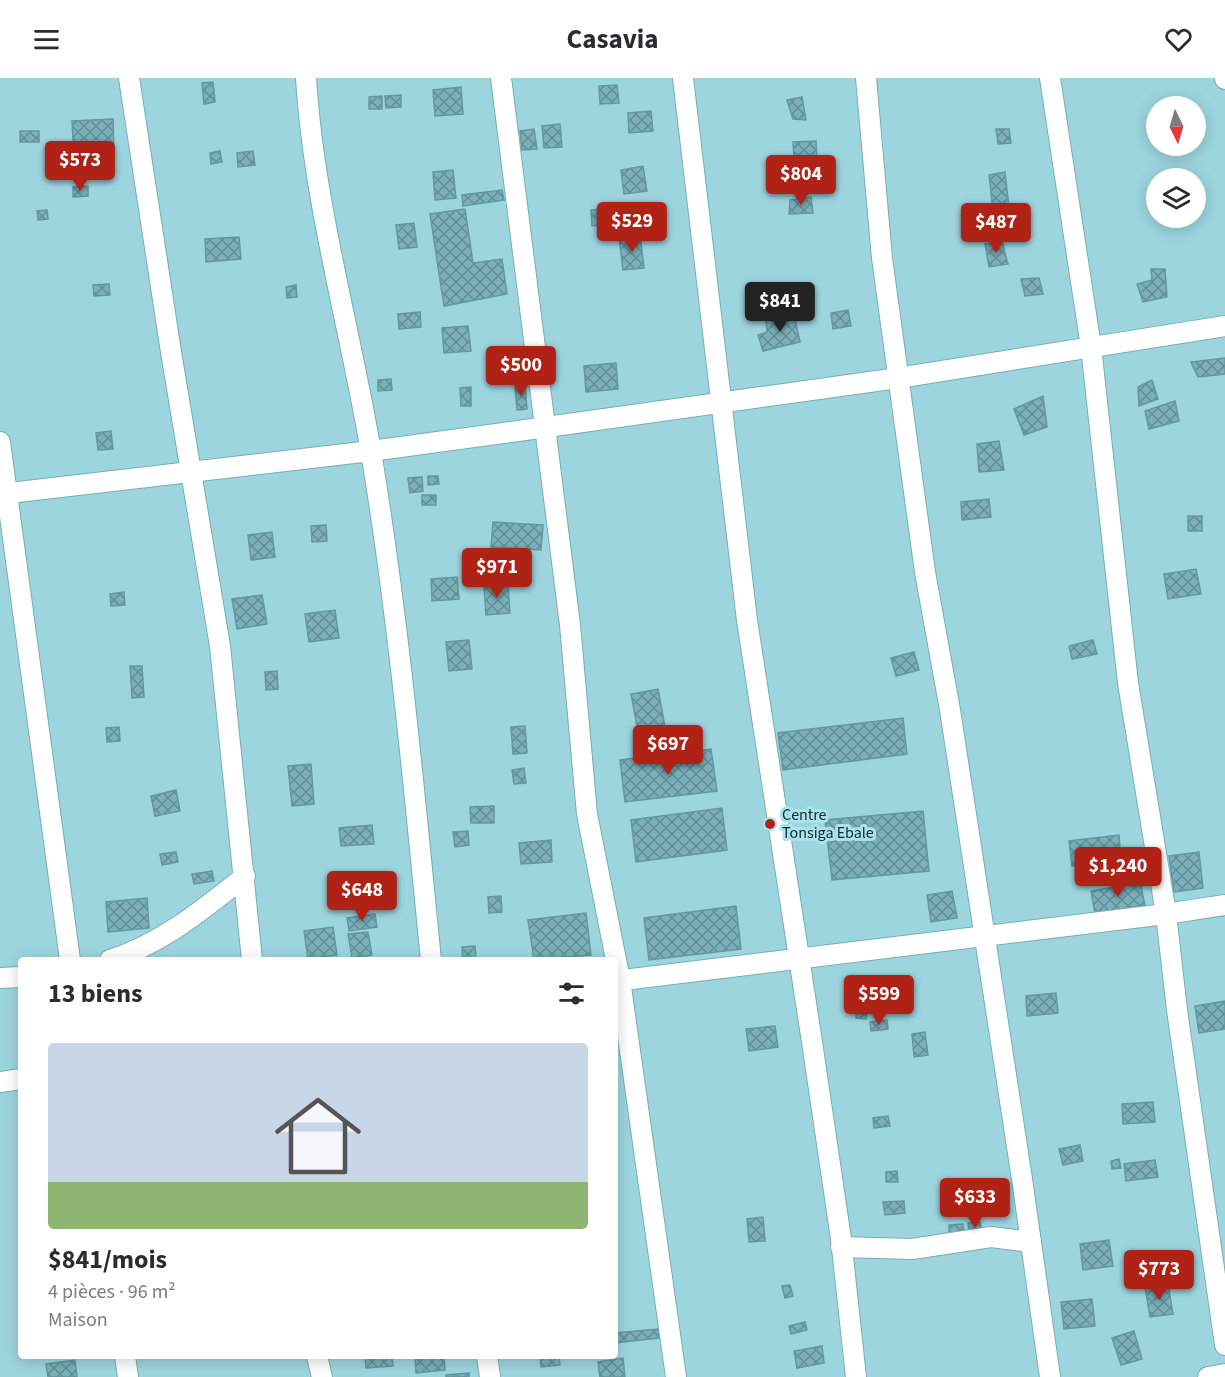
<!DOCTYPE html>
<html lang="fr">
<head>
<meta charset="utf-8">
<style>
	:root { --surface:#fff; --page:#f7f7f7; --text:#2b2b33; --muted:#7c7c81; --line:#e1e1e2; --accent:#b12216 }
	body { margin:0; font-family:"Source Sans 3",sans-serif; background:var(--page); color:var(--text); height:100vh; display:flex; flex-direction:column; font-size:22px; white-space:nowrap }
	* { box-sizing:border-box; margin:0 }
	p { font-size:20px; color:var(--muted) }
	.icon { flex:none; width:33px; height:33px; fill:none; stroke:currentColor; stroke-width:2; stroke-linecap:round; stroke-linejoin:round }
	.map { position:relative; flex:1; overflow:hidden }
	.panel { position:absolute; left:18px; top:879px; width:600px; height:402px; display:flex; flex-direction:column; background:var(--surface); border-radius:6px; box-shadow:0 3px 15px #0003 }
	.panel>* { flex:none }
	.needle { width:39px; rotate:175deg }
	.tools { position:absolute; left:1146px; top:18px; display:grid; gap:12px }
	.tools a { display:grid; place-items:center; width:60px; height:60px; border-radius:50%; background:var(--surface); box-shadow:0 3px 15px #0003; font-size:30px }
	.price { position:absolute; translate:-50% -51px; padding:0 14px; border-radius:6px; background:var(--accent); color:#fff; font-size:20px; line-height:39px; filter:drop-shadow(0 2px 3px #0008) }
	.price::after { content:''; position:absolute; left:50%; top:36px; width:18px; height:14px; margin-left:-9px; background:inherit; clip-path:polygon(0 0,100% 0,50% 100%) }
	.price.selected { background:#222; color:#fff }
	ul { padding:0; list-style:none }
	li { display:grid; align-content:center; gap:12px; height:318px; padding:0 30px }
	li+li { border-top:2px solid var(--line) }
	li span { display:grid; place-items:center; height:186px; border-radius:6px; color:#555 }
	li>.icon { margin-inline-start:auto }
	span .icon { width:108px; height:108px; fill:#fffc; stroke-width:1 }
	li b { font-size:26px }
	h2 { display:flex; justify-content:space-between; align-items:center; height:72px; padding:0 30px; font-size:26px }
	header { display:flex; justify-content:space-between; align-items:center; height:78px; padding:0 30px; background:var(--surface); font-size:27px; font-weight:700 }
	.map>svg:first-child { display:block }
	.building { fill:url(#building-cross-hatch); stroke:#6298a2; stroke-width:1.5 }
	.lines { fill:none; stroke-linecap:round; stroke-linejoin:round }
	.minor-casing { stroke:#77aeb8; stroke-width:22 }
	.minor { stroke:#fff; stroke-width:20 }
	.poi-dot { fill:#b12216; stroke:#aae2ed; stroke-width:2 }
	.labels { text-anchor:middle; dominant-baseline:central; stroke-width:6; stroke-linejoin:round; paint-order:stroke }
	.poi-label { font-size:16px; fill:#132a2d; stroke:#aae2ed; text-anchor:start }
</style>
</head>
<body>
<header><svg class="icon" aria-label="menu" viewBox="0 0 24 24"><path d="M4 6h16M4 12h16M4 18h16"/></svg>Casavia<svg class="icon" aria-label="heart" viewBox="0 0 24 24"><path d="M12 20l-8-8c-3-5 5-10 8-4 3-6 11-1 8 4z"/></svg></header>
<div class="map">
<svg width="1225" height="1299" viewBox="0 0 1225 1299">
	<defs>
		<pattern id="building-cross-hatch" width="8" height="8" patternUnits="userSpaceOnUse" patternTransform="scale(1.5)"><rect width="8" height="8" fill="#79b0ba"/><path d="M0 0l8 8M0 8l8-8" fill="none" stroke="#628f98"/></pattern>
	</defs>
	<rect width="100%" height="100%" fill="#9dd5df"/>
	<!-- building -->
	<g class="building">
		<polygon points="213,4 215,24 204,26 202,5"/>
		<polygon points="617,7 619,25 600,26 599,8"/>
		<polygon points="461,9 463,36 435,38 433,12"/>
		<polygon points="401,17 401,29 386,30 385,18"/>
		<polygon points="382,18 382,31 369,31 369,19"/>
		<polygon points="802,19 806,42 793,41 787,22"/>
		<polygon points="651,33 653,53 629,55 628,35"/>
		<polygon points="113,41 114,77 74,79 72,43"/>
		<polygon points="560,46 562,69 544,70 542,48"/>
		<polygon points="534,51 537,71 522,72 520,53"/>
		<polygon points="996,51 1009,51 1011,65 998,66"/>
		<rect x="20" y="53" width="19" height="11"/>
		<polygon points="816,63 818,97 795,98 793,64"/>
		<polygon points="220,73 222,84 211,86 210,75"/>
		<polygon points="253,73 255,87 238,89 237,75"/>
		<polygon points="643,88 647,113 624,116 621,92"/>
		<polygon points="453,92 456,120 435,122 433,94"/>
		<polygon points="1005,94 1009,130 993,132 989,97"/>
		<polygon points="88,108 88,118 73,119 73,109"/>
		<polygon points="502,112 504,122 463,128 462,117"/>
		<polygon points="811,119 813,135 789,136 790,122"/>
		<polygon points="465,131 473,185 502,181 507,216 444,228 430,136"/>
		<polygon points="602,131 604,147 592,148 591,132"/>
		<polygon points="47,132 48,141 38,142 37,133"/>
		<polygon points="414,145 417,169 399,171 396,147"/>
		<polygon points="640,157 644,190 623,192 619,160"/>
		<polygon points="239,159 241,181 206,184 205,161"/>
		<polygon points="1002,164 1008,186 989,189 985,166"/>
		<polygon points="1151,191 1165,191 1167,219 1143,224 1137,206 1152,202"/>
		<polygon points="1039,200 1043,216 1025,218 1021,201"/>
		<polygon points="109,206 110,217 94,218 93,207"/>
		<polygon points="296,207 297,219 287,220 286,209"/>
		<polygon points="848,232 851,248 833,251 831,235"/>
		<polygon points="420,234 421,249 399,251 398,236"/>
		<polygon points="794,237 800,264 763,273 758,257 767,254 766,243"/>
		<polygon points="468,248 471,273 444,275 442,250"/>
		<polygon points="1225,280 1225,296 1198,299 1191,284"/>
		<polygon points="616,285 618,311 586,314 584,288"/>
		<polygon points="391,301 392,312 378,313 378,302"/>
		<polygon points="1152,302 1158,321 1139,328 1138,309"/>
		<polygon points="525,307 527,331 517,332 515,308"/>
		<polygon points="471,309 471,328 461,328 460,310"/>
		<polygon points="1043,318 1047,349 1024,357 1014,331"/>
		<polygon points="1175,323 1179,343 1149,351 1145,333"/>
		<polygon points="111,353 113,371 98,372 96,355"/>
		<polygon points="999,363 1004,392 979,394 977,366"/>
		<polygon points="428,398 438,398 439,406 428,407"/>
		<polygon points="422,399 423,413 410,415 408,400"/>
		<rect x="422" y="417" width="14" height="10"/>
		<polygon points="989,421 991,439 962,442 961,424"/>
		<rect x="1188" y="438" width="14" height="15"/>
		<polygon points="493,444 543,447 541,472 491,469"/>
		<polygon points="326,447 327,463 312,464 311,448"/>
		<polygon points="272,454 275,479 251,482 248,457"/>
		<polygon points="1196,491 1201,516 1168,521 1164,496"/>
		<polygon points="457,499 459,521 432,523 431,501"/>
		<polygon points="508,505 510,535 486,537 484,506"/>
		<polygon points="124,514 125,527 111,528 110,516"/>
		<polygon points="262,517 267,546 237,551 232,521"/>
		<polygon points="335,532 339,560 309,564 305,536"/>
		<polygon points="469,562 472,591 449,593 446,564"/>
		<polygon points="1093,562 1097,576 1072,581 1069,568"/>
		<polygon points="914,574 919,592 896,598 891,580"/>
		<polygon points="130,588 142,588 144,619 132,620"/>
		<polygon points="277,593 278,611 266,612 265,594"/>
		<polygon points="658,611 665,649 638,654 631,616"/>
		<polygon points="903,640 907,676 783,692 778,655"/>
		<polygon points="525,648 527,675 513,676 511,649"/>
		<polygon points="119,649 120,663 107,664 106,650"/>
		<polygon points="711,671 717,713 625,724 620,682"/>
		<polygon points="311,686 314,726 292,728 288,688"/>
		<polygon points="524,690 526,705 514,706 512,692"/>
		<polygon points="176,712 180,733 155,738 151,718"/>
		<polygon points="494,728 494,745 471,745 470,729"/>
		<polygon points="722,730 727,772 636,784 631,742"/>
		<polygon points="923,733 929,793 832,802 825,742"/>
		<polygon points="372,747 374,766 341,768 339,750"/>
		<polygon points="468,753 469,767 455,769 453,754"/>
		<polygon points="1119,757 1121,782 1072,788 1069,763"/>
		<polygon points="551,762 552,784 521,786 519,765"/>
		<polygon points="176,774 178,784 162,787 160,776"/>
		<polygon points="1199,774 1203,810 1174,814 1169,778"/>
		<polygon points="212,793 214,803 194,806 192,796"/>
		<polygon points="1140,804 1145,827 1095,836 1091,813"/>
		<polygon points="952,813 957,840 931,844 927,817"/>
		<polygon points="501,818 502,834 489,835 488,819"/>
		<polygon points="147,820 149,850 108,854 106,824"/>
		<polygon points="736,828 741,871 649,882 644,840"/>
		<polygon points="586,835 591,877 534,882 528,842"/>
		<polygon points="375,836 377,849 349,853 347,840"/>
		<polygon points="333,849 337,877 308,881 304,853"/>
		<polygon points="368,854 372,877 352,880 348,856"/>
		<polygon points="475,868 476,882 463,882 462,869"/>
		<polygon points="1056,915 1058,935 1027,938 1026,918"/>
		<polygon points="1225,923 1225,951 1199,955 1195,928"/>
		<polygon points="857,930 867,930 866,941 856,940"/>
		<polygon points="887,942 888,951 871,953 870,944"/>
		<polygon points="775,948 778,969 749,973 746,951"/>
		<polygon points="925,954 928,977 914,979 912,956"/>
		<polygon points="1153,1024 1155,1044 1123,1046 1122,1026"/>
		<polygon points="888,1038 890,1048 874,1050 873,1040"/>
		<polygon points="1080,1067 1083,1083 1063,1087 1059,1071"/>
		<polygon points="1119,1081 1121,1090 1112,1091 1111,1083"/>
		<polygon points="1155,1082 1158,1099 1126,1103 1124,1086"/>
		<polygon points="897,1093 898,1104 886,1104 886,1094"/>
		<polygon points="904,1123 905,1135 885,1137 883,1124"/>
		<polygon points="763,1139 765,1163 749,1164 747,1141"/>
		<polygon points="980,1144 982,1157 969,1158 968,1145"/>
		<polygon points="963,1146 965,1159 949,1160 949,1147"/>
		<polygon points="1109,1162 1113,1188 1083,1192 1080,1166"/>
		<polygon points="1168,1206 1173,1236 1150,1239 1145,1209"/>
		<polygon points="790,1207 793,1218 785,1220 782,1208"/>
		<polygon points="1092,1221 1095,1248 1064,1251 1061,1224"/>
		<polygon points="805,1244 807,1252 791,1256 789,1248"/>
		<polygon points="658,1251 659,1260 615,1265 615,1255"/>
		<polygon points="1134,1253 1142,1281 1121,1287 1112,1260"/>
		<polygon points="822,1268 824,1285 797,1290 794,1273"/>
		<polygon points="365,1278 392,1278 393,1288 366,1290"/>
		<polygon points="444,1278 445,1292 416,1295 415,1279"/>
		<polygon points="540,1278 559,1278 560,1287 541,1289"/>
		<polygon points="623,1280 625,1299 600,1299 598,1284"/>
		<polygon points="75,1282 77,1299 48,1299 46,1286"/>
		<polygon points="469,1295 469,1299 446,1299 446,1297"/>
	</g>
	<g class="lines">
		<!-- minor casing -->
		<g class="minor-casing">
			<g id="minor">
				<polyline points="129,0 171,274 220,568 252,882"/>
				<path d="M306,0C314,127 350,249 371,374C399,542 414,712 431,882"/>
				<polyline points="501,0 570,547 587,736 620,902 676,1299"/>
				<polyline points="683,0 747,542 812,964 841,1161 856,1299"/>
				<polyline points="866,0 882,180 925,494 950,632 1022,1101 1050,1299"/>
				<polyline points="1050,0 1091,269 1128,605 1166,836 1177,932 1225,1267"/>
				<polyline points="1225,0 1225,1"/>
				<polyline points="0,364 70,882"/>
				<polyline points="0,416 371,373 547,349 898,300 1225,248"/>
				<path d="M110,882C161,866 204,831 245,798"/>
				<polyline points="0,900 21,899"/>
				<polyline points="615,903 1166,836 1225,827"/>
				<polyline points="0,1004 21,1001"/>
				<polyline points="841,1169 912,1171 991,1159 1031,1164"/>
				<polyline points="125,1278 128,1299"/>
				<polyline points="317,1278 322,1299"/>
				<polyline points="487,1278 490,1299"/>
				<polyline points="1208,1299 1225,1296"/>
			</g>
		</g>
		<!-- minor -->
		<use href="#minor" class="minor"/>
	</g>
	<!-- markers -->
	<circle class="poi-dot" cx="770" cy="746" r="6"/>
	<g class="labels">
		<!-- poi labels -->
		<g class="poi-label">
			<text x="782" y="737">Centre<tspan x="782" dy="18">Tonsiga Ebale</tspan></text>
		</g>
	</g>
</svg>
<div class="tools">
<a><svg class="needle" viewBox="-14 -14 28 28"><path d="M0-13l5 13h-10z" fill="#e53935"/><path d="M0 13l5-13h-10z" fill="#7c7c81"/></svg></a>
<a><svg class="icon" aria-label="layers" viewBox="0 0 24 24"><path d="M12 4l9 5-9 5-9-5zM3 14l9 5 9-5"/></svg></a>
</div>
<b class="price" style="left:80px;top:114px">$573</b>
<b class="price" style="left:801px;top:128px">$804</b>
<b class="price" style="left:632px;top:175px">$529</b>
<b class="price" style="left:996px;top:176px">$487</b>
<b class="price selected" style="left:780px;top:255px">$841</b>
<b class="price" style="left:521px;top:319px">$500</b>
<b class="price" style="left:497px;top:521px">$971</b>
<b class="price" style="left:668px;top:698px">$697</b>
<b class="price" style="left:1118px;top:820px">$1,240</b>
<b class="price" style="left:362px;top:844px">$648</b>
<b class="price" style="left:879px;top:948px">$599</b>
<b class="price" style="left:975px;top:1151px">$633</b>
<b class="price" style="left:1159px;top:1223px">$773</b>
<section class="panel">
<h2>13 biens<svg class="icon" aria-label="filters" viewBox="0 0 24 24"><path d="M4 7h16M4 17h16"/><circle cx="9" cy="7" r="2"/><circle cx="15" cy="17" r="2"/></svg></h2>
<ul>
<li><span style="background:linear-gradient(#c9d6e8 75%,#8fb573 0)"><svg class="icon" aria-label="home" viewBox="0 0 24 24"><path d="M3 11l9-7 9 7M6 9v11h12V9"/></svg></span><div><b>$841/mois</b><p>4 pièces · 96 m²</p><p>Maison</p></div></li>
</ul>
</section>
</div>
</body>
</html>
